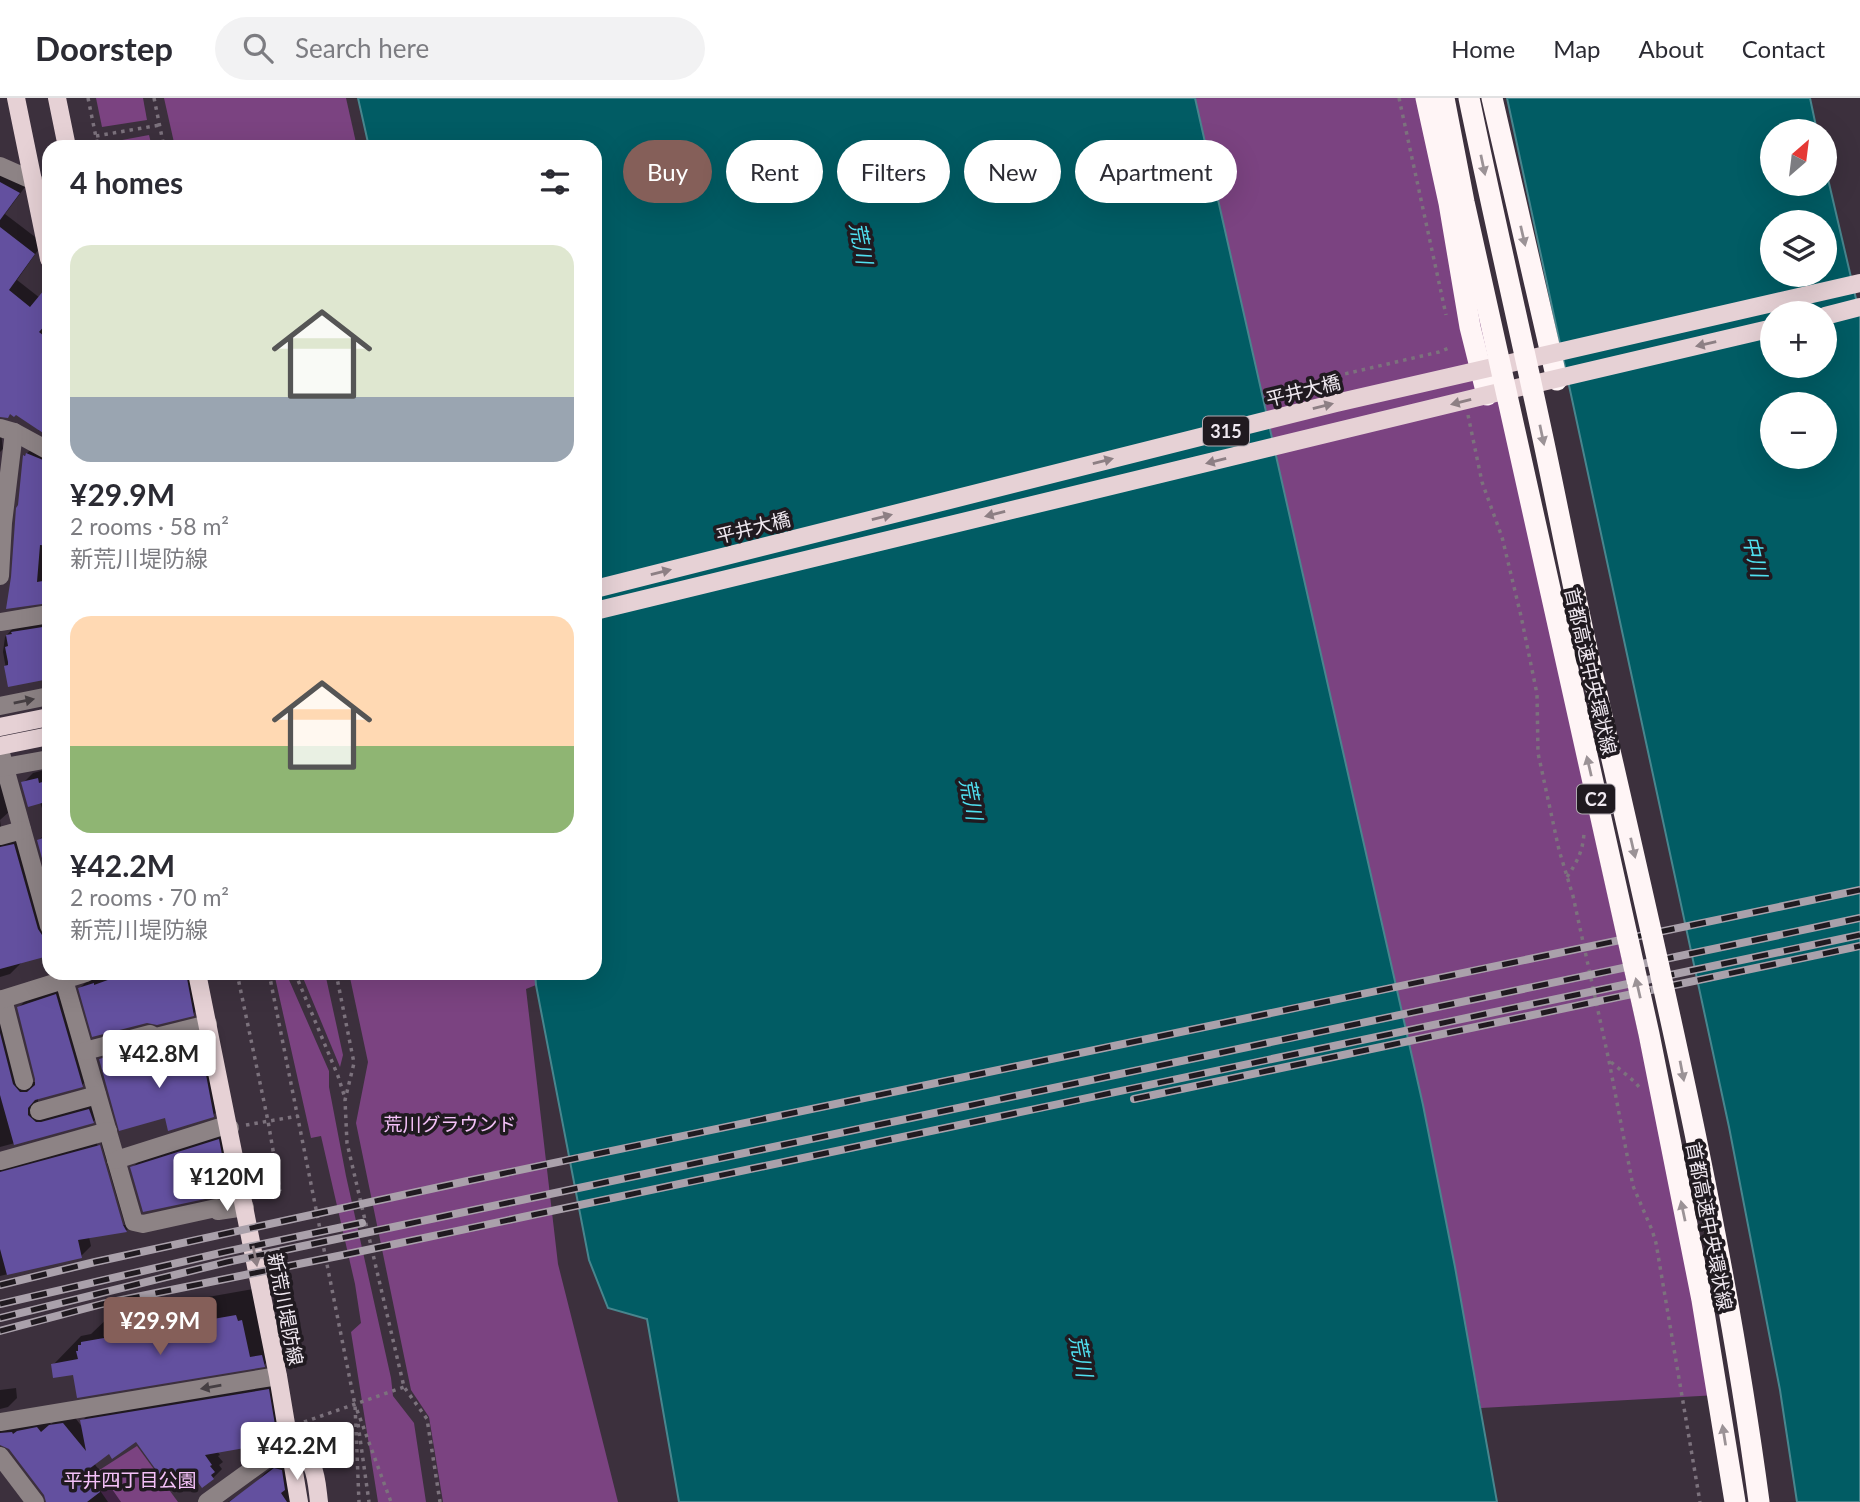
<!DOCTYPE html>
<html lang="en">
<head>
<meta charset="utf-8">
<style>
	:root { --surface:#fff; --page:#f2f2f3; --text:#2b2b33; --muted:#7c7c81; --line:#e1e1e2; --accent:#855f59 }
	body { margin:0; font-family:Lato,"Noto Sans JP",sans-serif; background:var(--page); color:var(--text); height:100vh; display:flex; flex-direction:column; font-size:26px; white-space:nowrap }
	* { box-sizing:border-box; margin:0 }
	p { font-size:23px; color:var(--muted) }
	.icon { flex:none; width:38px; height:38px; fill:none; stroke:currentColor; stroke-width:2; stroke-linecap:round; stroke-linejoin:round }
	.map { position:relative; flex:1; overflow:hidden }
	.details { position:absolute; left:42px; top:42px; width:560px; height:840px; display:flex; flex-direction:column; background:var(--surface); border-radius:21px; box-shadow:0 7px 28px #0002 }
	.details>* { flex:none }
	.top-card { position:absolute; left:623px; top:42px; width:665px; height:63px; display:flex; gap:14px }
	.needle { width:46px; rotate:28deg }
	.controls { position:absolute; left:1760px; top:21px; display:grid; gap:14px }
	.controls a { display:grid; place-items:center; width:77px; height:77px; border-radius:50%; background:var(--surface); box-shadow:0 7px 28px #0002; font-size:35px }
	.price { position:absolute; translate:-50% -60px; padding:0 16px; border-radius:7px; background:#fff; color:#222; font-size:23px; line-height:46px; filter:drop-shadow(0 2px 4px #0008) }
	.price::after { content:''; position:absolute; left:50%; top:42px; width:21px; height:16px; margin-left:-10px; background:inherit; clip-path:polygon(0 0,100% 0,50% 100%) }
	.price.active { background:var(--accent); color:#fff }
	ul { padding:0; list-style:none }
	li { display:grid; align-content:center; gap:14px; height:371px; padding:0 28px }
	li span { display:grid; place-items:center; height:217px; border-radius:21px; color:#555 }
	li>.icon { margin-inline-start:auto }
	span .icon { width:126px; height:126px; fill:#fffc; stroke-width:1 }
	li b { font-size:30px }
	h2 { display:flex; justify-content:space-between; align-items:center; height:84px; padding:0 28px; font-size:30px }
	.chip { padding:0 24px; border-radius:32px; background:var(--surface); box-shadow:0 7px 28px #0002; font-size:24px; line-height:63px }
	.chip.active { background:var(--accent); color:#fff }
	header { display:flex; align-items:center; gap:42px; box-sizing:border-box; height:98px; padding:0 35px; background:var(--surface); border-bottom:2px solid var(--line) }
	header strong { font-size:33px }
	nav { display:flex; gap:38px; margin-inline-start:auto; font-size:24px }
	.search { width:490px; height:63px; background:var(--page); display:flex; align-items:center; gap:18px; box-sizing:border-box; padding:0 24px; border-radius:38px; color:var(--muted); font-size:26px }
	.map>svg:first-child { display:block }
	.green { fill:#7b4381 }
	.water { fill:#015c64; stroke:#48868e; stroke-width:2; fill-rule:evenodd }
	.shadow { fill:#0007 }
	.building { fill:#63509f }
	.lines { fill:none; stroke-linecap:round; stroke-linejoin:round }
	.path { stroke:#7c727d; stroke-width:3.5; stroke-dasharray:3.5 5; stroke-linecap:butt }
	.minor { stroke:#8d8385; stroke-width:18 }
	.major { stroke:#e6d1d5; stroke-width:18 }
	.highway { stroke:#fff5f6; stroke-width:21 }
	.rail-casing { stroke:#aaa1ab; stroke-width:8 }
	.rail { stroke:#201a20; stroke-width:5; stroke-dasharray:16; stroke-linecap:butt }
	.major-bridge { stroke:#e6d1d5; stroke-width:18 }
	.highway-bridge { stroke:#fff5f6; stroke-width:21 }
	.oneway { fill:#9b9296 }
	.oneway2 { fill:#8d7f84 }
	.oneway3 { fill:#463f43 }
	.labels { text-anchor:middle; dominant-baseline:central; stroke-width:7; stroke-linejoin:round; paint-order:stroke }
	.shield { fill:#201a20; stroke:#b1aab2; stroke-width:2 }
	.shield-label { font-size:18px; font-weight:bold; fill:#efe8f0 }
	.street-label { font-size:19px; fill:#efe8f0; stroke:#201a20 }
	.park-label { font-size:19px; fill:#f4c1f8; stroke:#201a20 }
	.water-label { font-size:21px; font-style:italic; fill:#50e1f1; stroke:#201a20 }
</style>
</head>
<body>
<header>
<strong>Doorstep</strong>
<div class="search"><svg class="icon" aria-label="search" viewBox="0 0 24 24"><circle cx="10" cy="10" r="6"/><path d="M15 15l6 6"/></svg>Search here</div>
<nav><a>Home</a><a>Map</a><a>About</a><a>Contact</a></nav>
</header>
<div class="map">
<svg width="1860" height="1404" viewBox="0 0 1860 1404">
	<rect width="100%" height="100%" fill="#3c303d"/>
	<!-- green -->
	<g class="green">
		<polygon points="96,0 143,0 147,22 102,29"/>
		<polygon points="164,0 346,0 357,49 175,49"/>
		<polygon points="1195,0 1432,0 1718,1297 1481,1310 1423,1007"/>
		<polygon points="149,37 152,49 106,49 106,45"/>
		<polygon points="274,875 286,875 329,973 329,989 346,1078 391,1280 393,1298 414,1325 426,1404 378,1404 351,1234 361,1225 355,1186 321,1038 311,1040"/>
		<polygon points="301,875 325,875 343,957 340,969"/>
		<polygon points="349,875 535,875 536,887 526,891 558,1166 618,1404 443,1404 429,1319 411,1292 356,1025 368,964"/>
		<polygon points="137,1348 178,1404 108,1404 90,1378"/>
	</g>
	<!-- water -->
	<g class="water">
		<polygon points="358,0 1195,0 1423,1007 1455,1169 1497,1404 679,1404 647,1221 608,1210 589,1162 536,887 535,875 595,875 595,49 369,49"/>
		<path d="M1507,0H1810L1817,33H1773V86H1825V68L1860,218V1404H1797L1780,1292L1729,1029ZM1773,124H1825V177H1773ZM1773,215H1825V268H1773ZM1773,306H1825V359H1773Z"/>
	</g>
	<!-- shadow -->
	<g class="shadow">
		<polygon points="0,65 28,85 5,116 43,145 17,182 40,200 49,190 49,221 47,224 49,226 49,338 38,332 42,329 16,315 0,310"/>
		<polygon points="0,327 3,351 0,354"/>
		<polygon points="37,346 49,352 49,446 48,446 46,475 49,475 49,504 11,509 24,358"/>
		<polygon points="49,520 49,580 9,587 3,554 5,539 14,529"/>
		<polygon points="48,671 49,676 49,779 39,742 49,732 40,704 23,685 33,675"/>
		<polygon points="0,676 10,713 0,722 1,729 26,735 49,816 49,855 22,864 10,876 0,879"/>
		<polygon points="109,875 197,875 203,906 193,916 80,890 90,880"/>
		<polygon points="67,887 93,977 82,987 38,1000 38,1006 100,1002 103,1013 93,1024 0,1049 0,907 31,984 37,984 19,909 29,899"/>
		<polygon points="209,943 222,1009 213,1017 166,1017 101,962 109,953 125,949 128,960"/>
		<polygon points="228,1033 238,1082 228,1091 132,1070 142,1060"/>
		<polygon points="110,1038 137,1122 127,1132 89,1139 91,1148 81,1158 0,1178 0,1057 96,1042 121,1127 125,1127 100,1041"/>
		<polygon points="264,1189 270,1195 278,1232 290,1230 292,1239 264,1267 74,1275 53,1267 81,1238 91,1236 112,1216"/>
		<polygon points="277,1283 285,1329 276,1338 217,1353 220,1357 218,1358 223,1364 219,1367 222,1371 213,1380 190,1370 136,1342 109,1354 94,1365 121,1404 52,1404 10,1350 0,1346 0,1320 47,1321 51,1326 60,1319 73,1317 83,1330 82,1323 91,1314"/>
		<polygon points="16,1290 17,1300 8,1309 0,1311 0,1292"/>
		<polygon points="285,1360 302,1404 228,1404 254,1387 265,1375"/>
	</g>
	<!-- building -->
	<g class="building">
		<polygon points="0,84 20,95 0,122"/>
		<polygon points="0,129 35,156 9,192 30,209 49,186 49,215 43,222 46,226 39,234 49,242 49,339 16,317 14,319 10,316 8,320 0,319"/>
		<polygon points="26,355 48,364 45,373 49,379 49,448 40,447 37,484 49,482 49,505 6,511 11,479 16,410 18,407 23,357 25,358"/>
		<polygon points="49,528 49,581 8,589 4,568 8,567 8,564 5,549 8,548 6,537 12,536 11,534"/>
		<polygon points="38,680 39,685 49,682 49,703 28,709 21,684"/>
		<polygon points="49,738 49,786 37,742"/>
		<polygon points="14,746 38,831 42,837 49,839 49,845 44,845 48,858 0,871 0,749"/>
		<polygon points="127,875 186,875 194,918 157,927 147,925 92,939 78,890 94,885 94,887"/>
		<polygon points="56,896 83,989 35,1002 28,1010 28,1017 36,1024 41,1024 89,1011 94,1025 14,1047 0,997 0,935 13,986 20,994 27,994 35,987 35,981 17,909"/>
		<polygon points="201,950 214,1019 168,1033 165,1020 119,1033 99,961 117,956 119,968"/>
		<polygon points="219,1041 229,1093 210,1098 210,1100 143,1114 130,1069"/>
		<polygon points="100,1047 123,1127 127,1134 78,1142 82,1160 7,1177 0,1151 0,1074"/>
		<polygon points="236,1217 238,1223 242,1222 250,1259 262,1257 265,1269 77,1300 73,1277 53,1280 51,1266 78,1261 76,1253 78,1253 78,1247 81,1247 81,1244"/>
		<polygon points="269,1291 277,1339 268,1346 205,1357 212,1367 210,1368 215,1374 211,1377 214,1381 202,1390 189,1372 170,1387 166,1381 164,1383 136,1344 112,1361 109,1356 85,1374 100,1394 87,1404 46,1404 44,1397 9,1351 0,1347 0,1335 12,1334 13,1336 17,1333 37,1329 41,1334 49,1327 63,1325 86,1353 80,1322"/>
		<polygon points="274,1370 282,1372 285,1392 281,1395 287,1404 229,1404"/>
	</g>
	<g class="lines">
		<!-- path -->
		<g class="path">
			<polyline points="88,0 98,49"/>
			<polyline points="154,0 164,49"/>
			<polyline points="1399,0 1446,217"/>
			<polyline points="96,38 160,27"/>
			<polyline points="1298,295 1336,278 1439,254 1449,250"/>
			<polyline points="1468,317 1482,384 1502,439 1521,518 1537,596 1538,655 1559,752 1573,798 1609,963 1633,1088 1652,1132 1656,1145 1700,1404"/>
			<path d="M1567,779C1577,764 1583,753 1584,735"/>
			<polyline points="237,875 268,1023 280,1093"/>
			<polyline points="269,875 355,1307 359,1404"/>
			<polyline points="295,875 338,978 345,1000"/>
			<polyline points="336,875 354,965 345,1002 347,1045 404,1289 427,1321 440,1404"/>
			<polyline points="1611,964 1635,984 1639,989"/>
			<polyline points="246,1027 298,1018"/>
			<polyline points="357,1312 391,1404"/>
			<polyline points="304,1324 404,1289"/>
			<polyline points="358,1326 369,1404"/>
		</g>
		<!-- minor -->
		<g class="minor">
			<polyline points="0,68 34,83"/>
			<polyline points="0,330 14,334 49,353"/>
			<polyline points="0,478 3,425 14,334"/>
			<polyline points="0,524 49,516"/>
			<polyline points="0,608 49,598"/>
			<polyline points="0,652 49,828"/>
			<polyline points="0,670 49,661"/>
			<polyline points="0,738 22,732"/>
			<polyline points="62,875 134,1124 143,1126 216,1110 218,1113 245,1109"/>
			<polyline points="3,901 24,983"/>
			<polyline points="0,902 86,875"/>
			<polyline points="85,953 150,936 156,939 208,926"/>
			<polyline points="39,1013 97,997"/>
			<polyline points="116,1062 220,1029 230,1030"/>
			<polyline points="0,1063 108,1033"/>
			<polyline points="0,1324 278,1278"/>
			<polyline points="0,1358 35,1404"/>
			<polyline points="207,1404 276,1354 290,1350"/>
		</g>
		<!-- major -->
		<g class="major">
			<polyline points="16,0 49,161"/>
			<polyline points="57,0 67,49"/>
			<polyline points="1825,218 1860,209"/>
			<polyline points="0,629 49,619"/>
			<polyline points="0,648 49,638"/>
			<polyline points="197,875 278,1278 299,1404"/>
			<path d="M290,1350C317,1359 316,1380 319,1404"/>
		</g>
		<!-- highway -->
		<g class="highway">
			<polyline points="1426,0 1449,105 1470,229 1487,297"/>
			<polyline points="1492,0 1557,282"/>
		</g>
		<!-- rail casing -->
		<g class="rail-casing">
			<g id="rail">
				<polyline points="1134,1001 1860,848"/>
				<polyline points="0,1187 95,1164 472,1082 1860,792"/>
				<polyline points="0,1206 225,1154 362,1125"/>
				<polyline points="0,1220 227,1164 1860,820"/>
				<polyline points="0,1233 102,1206 343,1157 1860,837"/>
			</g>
		</g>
		<!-- rail -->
		<use href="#rail" class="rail"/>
		<!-- major-bridge -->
		<g class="major-bridge">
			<polyline points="595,491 1336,305 1860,185"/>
			<polyline points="595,513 1487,297 1773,230"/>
		</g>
		<!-- highway-bridge -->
		<g class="highway-bridge">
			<polyline points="1444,0 1464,104 1649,936 1702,1202 1735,1404"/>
			<path d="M1469,0C1491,106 1515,211 1538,317C1557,404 1573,491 1593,578C1655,852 1722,1125 1759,1404"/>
		</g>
	</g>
	<!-- one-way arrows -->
	<defs><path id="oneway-solid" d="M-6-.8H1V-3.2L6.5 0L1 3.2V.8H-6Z" transform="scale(1.75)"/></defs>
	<g class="oneway">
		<use href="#oneway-solid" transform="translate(1483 67) rotate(78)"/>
		<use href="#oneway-solid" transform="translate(1523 138) rotate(77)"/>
		<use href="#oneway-solid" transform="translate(1542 337) rotate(78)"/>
		<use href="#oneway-solid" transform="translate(1589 668) rotate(-103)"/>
		<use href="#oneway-solid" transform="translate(1633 750) rotate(77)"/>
		<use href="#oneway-solid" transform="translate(1638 890) rotate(-103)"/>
		<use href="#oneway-solid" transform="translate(1682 973) rotate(79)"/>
		<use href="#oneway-solid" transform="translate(1683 1113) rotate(-102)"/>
		<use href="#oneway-solid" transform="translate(1724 1337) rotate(-99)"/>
	</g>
	<g class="oneway2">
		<use href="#oneway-solid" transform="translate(1706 246) rotate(167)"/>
		<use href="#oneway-solid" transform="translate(1461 304) rotate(166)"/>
		<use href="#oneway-solid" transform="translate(1323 308) rotate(-14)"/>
		<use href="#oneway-solid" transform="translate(1103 363) rotate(-14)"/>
		<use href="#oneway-solid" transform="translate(1216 363) rotate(166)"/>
		<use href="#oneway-solid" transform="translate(995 416) rotate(166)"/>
		<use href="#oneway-solid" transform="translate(882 419) rotate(-14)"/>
		<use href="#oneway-solid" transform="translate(661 474) rotate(-14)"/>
		<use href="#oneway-solid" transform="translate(255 1158) rotate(79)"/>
	</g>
	<g class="oneway3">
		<use href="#oneway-solid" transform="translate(24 603) rotate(-11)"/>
		<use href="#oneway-solid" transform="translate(211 1289) rotate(170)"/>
	</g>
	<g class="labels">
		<!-- shield labels -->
		<g class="shield">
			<rect x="1203" y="318.5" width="46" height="29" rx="5"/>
			<rect x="1577" y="686.5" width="38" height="29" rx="5"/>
		</g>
		<g class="shield-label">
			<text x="1226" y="333">315</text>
			<text x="1596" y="701">C2</text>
		</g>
		<!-- street labels -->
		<g class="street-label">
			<text transform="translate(1303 292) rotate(-14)">平井大橋</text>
			<text transform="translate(753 429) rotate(-14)">平井大橋</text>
			<text transform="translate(1591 573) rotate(77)">首都高速中央環状線</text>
			<text transform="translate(1710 1128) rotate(79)">首都高速中央環状線</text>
			<text transform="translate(286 1211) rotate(79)">新荒川堤防線</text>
		</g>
		<!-- park labels -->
		<g class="park-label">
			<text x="450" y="1025">荒川グラウンド</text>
			<text x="130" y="1381">平井四丁目公園</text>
		</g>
		<!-- water labels -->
		<g class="water-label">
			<text transform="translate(862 145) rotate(79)">荒川</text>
			<text transform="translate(1756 458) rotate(77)">中川</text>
			<text transform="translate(972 701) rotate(79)">荒川</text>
			<text transform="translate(1082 1258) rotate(79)">荒川</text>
		</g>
	</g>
</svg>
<div class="controls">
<a><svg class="needle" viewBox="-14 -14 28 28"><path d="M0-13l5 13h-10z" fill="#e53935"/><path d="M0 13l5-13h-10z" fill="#7c7c81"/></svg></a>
<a><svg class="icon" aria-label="layers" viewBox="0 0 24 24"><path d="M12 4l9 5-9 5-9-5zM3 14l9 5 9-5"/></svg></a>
<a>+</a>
<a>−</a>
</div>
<b class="price" style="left:159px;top:992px">¥42.8M</b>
<b class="price" style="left:227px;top:1115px">¥120M</b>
<b class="price active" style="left:160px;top:1259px">¥29.9M</b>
<b class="price" style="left:297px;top:1384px">¥42.2M</b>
<div class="top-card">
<a class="chip active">Buy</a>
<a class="chip">Rent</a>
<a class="chip">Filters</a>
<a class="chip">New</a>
<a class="chip">Apartment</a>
</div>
<section class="details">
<h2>4 homes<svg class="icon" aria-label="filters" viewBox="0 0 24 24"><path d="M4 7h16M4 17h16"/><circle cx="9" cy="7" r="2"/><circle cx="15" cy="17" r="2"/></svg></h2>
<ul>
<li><span style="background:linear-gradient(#dfe7d0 70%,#9aa5b1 0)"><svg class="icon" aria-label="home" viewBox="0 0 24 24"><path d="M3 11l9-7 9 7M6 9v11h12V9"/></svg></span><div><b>¥29.9M</b><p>2 rooms · 58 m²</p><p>新荒川堤防線</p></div></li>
<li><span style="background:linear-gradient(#ffd9b3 60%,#8fb573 0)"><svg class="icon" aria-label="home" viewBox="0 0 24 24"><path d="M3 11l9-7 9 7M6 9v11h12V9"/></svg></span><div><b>¥42.2M</b><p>2 rooms · 70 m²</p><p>新荒川堤防線</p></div></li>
</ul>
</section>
</div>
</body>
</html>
